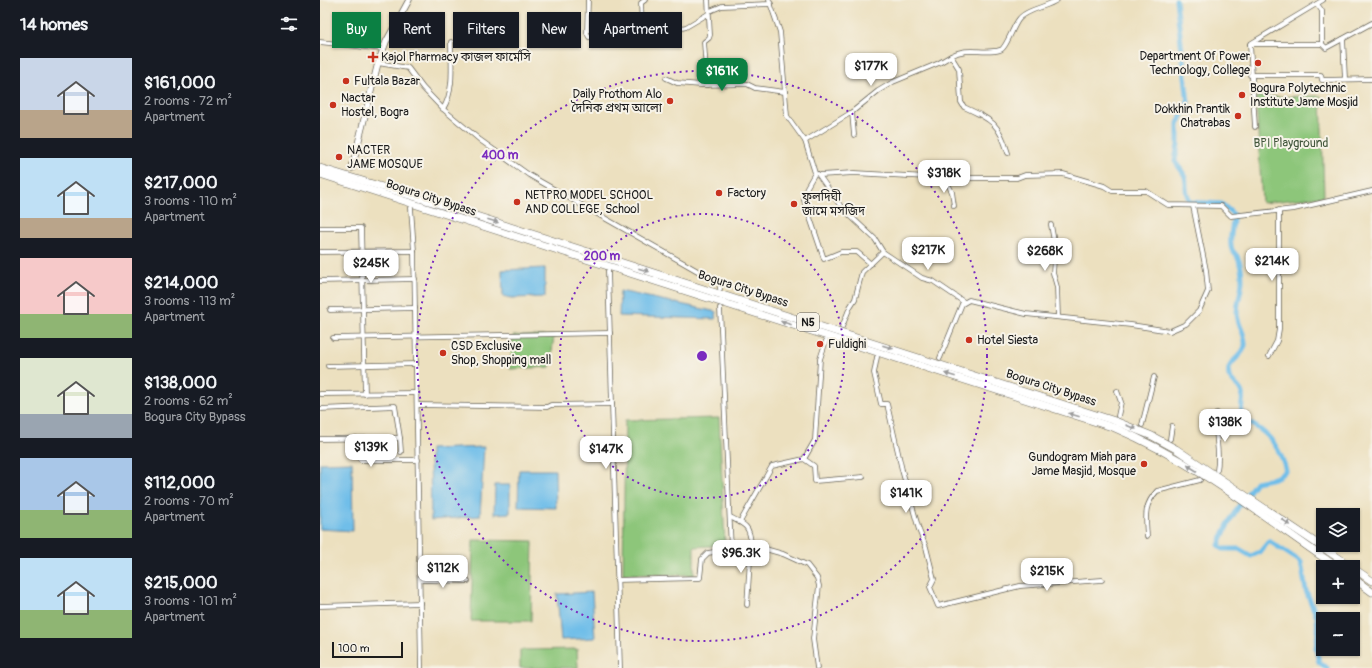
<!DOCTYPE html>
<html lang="en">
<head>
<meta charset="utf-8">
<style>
	:root { --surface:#171b24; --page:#242831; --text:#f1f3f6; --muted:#9ea1a6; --accent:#0b8043 }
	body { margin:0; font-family:Pangolin,"Noto Sans Bengali",sans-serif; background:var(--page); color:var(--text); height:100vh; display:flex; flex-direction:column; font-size:15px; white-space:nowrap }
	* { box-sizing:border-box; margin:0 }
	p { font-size:13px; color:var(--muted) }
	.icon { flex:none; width:22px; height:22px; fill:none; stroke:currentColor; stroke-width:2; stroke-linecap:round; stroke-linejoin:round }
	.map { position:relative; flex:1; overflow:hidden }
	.drawer { display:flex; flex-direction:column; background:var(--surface); width:320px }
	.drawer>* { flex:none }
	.guide { position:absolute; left:12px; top:12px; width:380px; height:36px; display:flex; gap:8px }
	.controls { position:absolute; left:996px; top:508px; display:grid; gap:8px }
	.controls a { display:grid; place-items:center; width:44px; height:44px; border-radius:0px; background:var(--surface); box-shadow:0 1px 3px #0004; font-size:20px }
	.scale { position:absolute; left:12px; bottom:10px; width:71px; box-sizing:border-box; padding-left:4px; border:2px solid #1c1c1c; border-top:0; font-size:11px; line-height:14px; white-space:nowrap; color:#1c1c1c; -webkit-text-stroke:3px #f7f3e8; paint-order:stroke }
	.price { position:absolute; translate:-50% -34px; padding:0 9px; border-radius:8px; background:#fff; color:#222; font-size:13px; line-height:26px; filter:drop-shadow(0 1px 2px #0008) }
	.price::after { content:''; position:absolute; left:50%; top:24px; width:12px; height:9px; margin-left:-6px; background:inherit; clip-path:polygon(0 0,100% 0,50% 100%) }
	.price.selected { background:var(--accent); color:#fff }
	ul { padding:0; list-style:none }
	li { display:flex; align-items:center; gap:12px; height:100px; padding:0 20px }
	li span { display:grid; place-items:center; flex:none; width:112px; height:80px; border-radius:0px; color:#555 }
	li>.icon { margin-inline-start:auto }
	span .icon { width:48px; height:48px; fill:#fffc; stroke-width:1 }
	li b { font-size:17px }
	h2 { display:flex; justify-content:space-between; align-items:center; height:48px; padding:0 20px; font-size:17px }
	.chip { padding:0 14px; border-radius:0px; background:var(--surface); box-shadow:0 1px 3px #0004; font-size:14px; line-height:36px }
	.chip.selected { background:var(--accent); color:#fff }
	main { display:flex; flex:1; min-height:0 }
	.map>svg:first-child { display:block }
	.green { fill:#8dc67a; stroke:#54714b }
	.water { fill:#6fbee9; stroke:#466d82 }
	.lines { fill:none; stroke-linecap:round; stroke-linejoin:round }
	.canal { stroke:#6fbee9; stroke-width:5 }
	.minor-casing { stroke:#656155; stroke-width:5.5 }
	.secondary-casing { stroke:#656155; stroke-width:7 }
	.trunk-casing { stroke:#656155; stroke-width:8 }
	.minor { stroke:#fff; stroke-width:4 }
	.secondary { stroke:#fff; stroke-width:5.5 }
	.trunk { stroke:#fff; stroke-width:7 }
	.oneway { fill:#999 }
	.ring { fill:none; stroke:#7b2cbf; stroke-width:2; stroke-dasharray:2 4 }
	.poi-dot { fill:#c8321e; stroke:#f7f3e8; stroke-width:1.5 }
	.labels { text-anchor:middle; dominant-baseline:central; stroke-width:4; stroke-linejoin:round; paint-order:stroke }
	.shield { fill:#f7f3e8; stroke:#5e5c59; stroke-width:1 }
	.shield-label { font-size:11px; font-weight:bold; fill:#1c1c1c }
	.poi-label { font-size:12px; fill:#1c1c1c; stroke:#f7f3e8; text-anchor:start }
	.park-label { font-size:12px; fill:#44583d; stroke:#f7f3e8 }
	.street-label { font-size:12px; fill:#1c1c1c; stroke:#f7f3e8 }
	.centre { fill:#7b2cbf; stroke:#f7f3e8; stroke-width:2 }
	.ring-label { font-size:12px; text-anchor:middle; font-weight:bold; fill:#7b2cbf; stroke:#f7f3e8; stroke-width:4; stroke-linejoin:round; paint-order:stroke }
</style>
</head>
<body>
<main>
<section class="drawer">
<h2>14 homes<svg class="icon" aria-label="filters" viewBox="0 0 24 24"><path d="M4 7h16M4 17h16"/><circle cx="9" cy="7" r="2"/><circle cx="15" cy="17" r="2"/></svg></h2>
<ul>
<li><span style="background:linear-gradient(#c9d6e8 65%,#b9a48a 0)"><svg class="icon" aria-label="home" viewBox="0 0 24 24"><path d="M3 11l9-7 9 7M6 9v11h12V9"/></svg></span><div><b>$161,000</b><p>2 rooms · 72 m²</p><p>Apartment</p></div></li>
<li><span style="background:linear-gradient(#bfe0f5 75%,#b9a48a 0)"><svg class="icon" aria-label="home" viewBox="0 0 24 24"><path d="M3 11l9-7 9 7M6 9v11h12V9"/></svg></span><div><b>$217,000</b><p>3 rooms · 110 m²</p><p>Apartment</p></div></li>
<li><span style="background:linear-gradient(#f6c9c9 70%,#8fb573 0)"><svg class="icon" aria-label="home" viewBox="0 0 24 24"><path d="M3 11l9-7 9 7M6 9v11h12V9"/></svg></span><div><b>$214,000</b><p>3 rooms · 113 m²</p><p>Apartment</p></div></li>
<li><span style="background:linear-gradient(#dfe7d0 70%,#9aa5b1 0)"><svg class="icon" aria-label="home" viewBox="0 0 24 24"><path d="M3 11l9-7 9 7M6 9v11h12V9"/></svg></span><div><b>$138,000</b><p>2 rooms · 62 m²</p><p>Bogura City Bypass</p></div></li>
<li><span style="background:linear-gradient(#a9c7e8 65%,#8fb573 0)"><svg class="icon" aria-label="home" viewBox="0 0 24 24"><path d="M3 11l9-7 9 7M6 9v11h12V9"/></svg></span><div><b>$112,000</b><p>2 rooms · 70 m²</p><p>Apartment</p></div></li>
<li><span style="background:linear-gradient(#bfe0f5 65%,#8fb573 0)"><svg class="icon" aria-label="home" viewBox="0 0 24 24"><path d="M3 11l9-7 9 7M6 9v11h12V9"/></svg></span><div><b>$215,000</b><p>3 rooms · 101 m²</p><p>Apartment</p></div></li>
</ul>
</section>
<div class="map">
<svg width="1052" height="668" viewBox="0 0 1052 668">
	<rect width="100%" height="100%" fill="#f7f3e8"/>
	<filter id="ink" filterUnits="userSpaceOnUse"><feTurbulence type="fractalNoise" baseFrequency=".025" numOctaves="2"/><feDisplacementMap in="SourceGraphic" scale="8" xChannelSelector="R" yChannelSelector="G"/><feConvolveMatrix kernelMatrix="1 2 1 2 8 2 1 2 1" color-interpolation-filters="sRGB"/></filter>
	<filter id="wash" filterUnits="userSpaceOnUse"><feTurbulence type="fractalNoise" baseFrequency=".012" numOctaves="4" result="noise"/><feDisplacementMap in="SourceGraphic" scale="16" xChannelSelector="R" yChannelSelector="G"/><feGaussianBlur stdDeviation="0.9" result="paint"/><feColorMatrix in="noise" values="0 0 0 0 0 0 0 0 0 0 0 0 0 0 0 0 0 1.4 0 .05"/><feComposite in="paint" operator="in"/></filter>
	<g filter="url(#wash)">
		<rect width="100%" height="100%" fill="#ece0bf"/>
		<!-- green -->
		<g class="green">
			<polygon points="1001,96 1004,196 942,203 936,97"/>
			<polygon points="193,336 234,336 230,367 190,369"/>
			<polygon points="399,418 405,545 374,547 374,575 303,574 305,420"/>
			<polygon points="153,540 213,541 211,621 151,621"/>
			<polygon points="257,649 258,668 200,668 200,650"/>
		</g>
		<!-- water -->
		<g class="water">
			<polygon points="225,268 225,297 191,298 183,296 182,270"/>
			<polygon points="300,291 397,312 395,319 299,316"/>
			<polygon points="164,447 160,516 111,520 110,449"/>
			<polygon points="32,462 33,531 0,529 0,463"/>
			<polygon points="199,470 235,470 236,508 198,507"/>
			<polygon points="175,485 190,485 190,513 174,514"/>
			<polygon points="272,592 275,638 241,640 237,594"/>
		</g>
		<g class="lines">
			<!-- canal -->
			<path class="canal" d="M856,0L868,102L858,123V145L855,161C858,167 863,171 865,177C868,187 863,189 870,202L902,204L913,214C914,225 909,235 911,246C911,251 915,253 917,256C921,264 922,271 922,280C922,291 917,302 917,313C917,324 926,334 925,345C924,357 905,361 909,376C911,382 920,386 922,393C924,402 918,410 925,419C930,424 937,427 942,431C954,440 962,456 966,470C958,480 948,479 936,482C921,502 907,522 899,545L903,549H919L931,556L940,552L949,541L981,562L986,591L997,617L998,633L996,648L999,662L1007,668"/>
		</g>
	</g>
	<g filter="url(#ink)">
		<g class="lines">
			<!-- minor casing -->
			<g class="minor-casing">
				<g id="minor">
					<polyline points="268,0 267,33 269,37 305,35 314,30 342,33 366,27 388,14"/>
					<polyline points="449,0 460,32 467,116 485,141 495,173 487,187 484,200 504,259 521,252 537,252 551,264"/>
					<polyline points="390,11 402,6 451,4"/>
					<polyline points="322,29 321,3 325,0"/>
					<polyline points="1023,39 1025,79"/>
					<polyline points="0,42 63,49"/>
					<polyline points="930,44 1002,44 1002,11 997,4"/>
					<polyline points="1002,44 1006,48 1052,23"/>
					<polyline points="58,63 88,68 103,88 123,109 160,140 209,175 397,282 400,284 400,289"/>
					<polyline points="930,75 1001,75 1002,80 1052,79"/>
					<polyline points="346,78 357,83 381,85 427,84 435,88 465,92"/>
					<polyline points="387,85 384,42 389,38 390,35 388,0"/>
					<path d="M123,109C135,90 131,63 131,42"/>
					<polyline points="532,112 534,135"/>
					<polyline points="935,127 930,44 1003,0"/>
					<polyline points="485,141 532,112 558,91 573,82 619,63 631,56"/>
					<path d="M688,153C679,123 672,120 644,107L641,102L639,69L631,56C648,46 663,55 680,50C686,49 693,26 699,19C707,9 727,7 737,0"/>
					<polyline points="498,174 522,208 555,239 563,252 542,272 535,299 530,307 522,327"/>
					<polyline points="500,175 534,173 625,178 697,178 705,175 743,174 784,186 792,191 826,191 848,205 901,206 911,216 974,209 1052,191"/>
					<polyline points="625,178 632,192 634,206"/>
					<polyline points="91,208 94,251 101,668"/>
					<polyline points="731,225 735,247 733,273 737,287 738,317"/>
					<polyline points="0,228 41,228 45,394"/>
					<polyline points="0,252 94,251"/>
					<polyline points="563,252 602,278 613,281 644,302"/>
					<polyline points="288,271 300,668"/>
					<polyline points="0,281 95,279"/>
					<polyline points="10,310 95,308"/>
					<polyline points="13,338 290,333"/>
					<polyline points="949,356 957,341 959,329 959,210"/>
					<polyline points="557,357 554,373 561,404 567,404 582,470 599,530 606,547 614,579 610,587 618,606 700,586 782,580"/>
					<polyline points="620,358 642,304 649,300 706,314 811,325 850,331 866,324 879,311 888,291 886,270 873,206"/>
					<polyline points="8,366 96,364"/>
					<polyline points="797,391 801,402 798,416"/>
					<polyline points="0,394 97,393"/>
					<polyline points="97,405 227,407 231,405 292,404"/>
					<polyline points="0,409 75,406 80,438"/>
					<polyline points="822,425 834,377"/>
					<polyline points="36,438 37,456 41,460 98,460"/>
					<polyline points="0,439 80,438 81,452"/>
					<polyline points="850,439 852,426"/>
					<polyline points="484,459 494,466 495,481 543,477"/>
					<path d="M897,470C901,450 893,433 897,413"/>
					<path d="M410,517C426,525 430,526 431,545L463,554L487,565L497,578L499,586L493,639L497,668"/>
					<polyline points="420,522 452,466 484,459 495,440 500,359 506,341"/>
					<path d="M827,536C826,517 823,506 837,491L880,480"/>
					<polyline points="100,580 148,581"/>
					<polyline points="297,580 380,578 382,559 388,553 411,549 400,308"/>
					<polyline points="427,605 431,545"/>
					<polyline points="0,606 100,603"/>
				</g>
			</g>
			<!-- secondary casing -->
			<g class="secondary-casing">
				<polyline id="secondary" points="32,168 58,63 66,42 89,0"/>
			</g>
			<!-- trunk casing -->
			<g class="trunk-casing">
				<g id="trunk">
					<polyline points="0,168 125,206 795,421 832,436 856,449 1032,567"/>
					<path d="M0,174L795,428C876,462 945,518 1017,567"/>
					<polyline points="1033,568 1052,581"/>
					<polyline points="1033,578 1052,592"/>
				</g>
			</g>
			<!-- minor -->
			<use href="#minor" class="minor"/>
			<!-- secondary -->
			<use href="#secondary" class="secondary"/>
			<!-- trunk -->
			<use href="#trunk" class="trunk"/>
		</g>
		<!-- one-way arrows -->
		<defs><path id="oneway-solid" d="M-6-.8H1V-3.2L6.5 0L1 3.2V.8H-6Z"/></defs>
		<g class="oneway">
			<use href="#oneway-solid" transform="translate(173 221) rotate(18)"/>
			<use href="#oneway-solid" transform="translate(324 270) rotate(18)"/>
			<use href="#oneway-solid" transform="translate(466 323) rotate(-163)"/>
			<use href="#oneway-solid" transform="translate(568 347) rotate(18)"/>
			<use href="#oneway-solid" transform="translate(630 375) rotate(-163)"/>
			<use href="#oneway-solid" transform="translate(754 415) rotate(-162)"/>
			<use href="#oneway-solid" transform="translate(811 427) rotate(23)"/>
			<use href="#oneway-solid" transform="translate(872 468) rotate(-147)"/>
			<use href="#oneway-solid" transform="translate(966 522) rotate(35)"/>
		</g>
	</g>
	<!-- distance rings -->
	<g class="ring">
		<circle cx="382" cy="356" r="142"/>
		<circle cx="382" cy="356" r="285"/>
	</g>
	<!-- markers -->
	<g class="poi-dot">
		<path d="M51 51h4v4h4v4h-4v4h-4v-4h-4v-4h4z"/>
		<circle cx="938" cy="63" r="4"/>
		<circle cx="26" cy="81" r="4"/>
		<circle cx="922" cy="95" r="4"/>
		<circle cx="350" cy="101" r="4"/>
		<circle cx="13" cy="105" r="4"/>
		<circle cx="918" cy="116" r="4"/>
		<circle cx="19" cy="157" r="4"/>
		<circle cx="399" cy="193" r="4"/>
		<circle cx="197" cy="202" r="4"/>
		<circle cx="474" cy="204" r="4"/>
		<circle cx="649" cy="340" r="4"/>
		<circle cx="500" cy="344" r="4"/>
		<circle cx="123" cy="353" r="4"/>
		<circle cx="824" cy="464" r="4"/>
	</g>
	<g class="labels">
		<!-- shield labels -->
		<rect class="shield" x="477" y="313" width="22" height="18" rx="3"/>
		<g class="shield-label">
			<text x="488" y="322">N5</text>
		</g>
		<!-- poi labels -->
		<g class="poi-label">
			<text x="930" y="56" text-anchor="end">Department Of Power<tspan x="930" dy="14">Technology, College</tspan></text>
			<text x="61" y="57">Kajol Pharmacy কাজল ফার্মেসি</text>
			<text x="34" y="81">Fultala Bazar</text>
			<text x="930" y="88">Bogura Polytechnic<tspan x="930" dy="14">Institute Jame Mosjid</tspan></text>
			<text x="342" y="94" text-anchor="end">Daily Prothom Alo<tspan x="342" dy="14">দৈনিক প্রথম আলো</tspan></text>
			<text x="21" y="98">Nactar<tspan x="21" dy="14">Hostel, Bogra</tspan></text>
			<text x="910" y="109" text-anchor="end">Dokkhin Prantik<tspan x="910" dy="14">Chatrabas</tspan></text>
			<text x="27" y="150">NACTER<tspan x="27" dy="14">JAME MOSQUE</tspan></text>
			<text x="407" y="193">Factory</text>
			<text x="205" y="195">NETPRO MODEL SCHOOL<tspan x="205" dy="14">AND COLLEGE, School</tspan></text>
			<text x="482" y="197">ফুলদিঘী<tspan x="482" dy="14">জামে মসজিদ</tspan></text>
			<text x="657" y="340">Hotel Siesta</text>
			<text x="508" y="344">Fuldighi</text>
			<text x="131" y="346">CSD Exclusive<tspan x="131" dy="14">Shop, Shopping mall</tspan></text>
			<text x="816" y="457" text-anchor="end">Gundogram Miah para<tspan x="816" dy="14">Jame Masjid, Mosque</tspan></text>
		</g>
		<!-- park labels -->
		<g class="park-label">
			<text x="971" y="143">BPI Playground</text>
		</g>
		<!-- street labels -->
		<g class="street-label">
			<text transform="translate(111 198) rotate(18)">Bogura City Bypass</text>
			<text transform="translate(423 289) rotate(18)">Bogura City Bypass</text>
			<text transform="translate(731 388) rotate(18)">Bogura City Bypass</text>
		</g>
	</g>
	<circle cx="382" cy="356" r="6" class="centre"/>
	<g class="ring-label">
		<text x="180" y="159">400 m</text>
		<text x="282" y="260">200 m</text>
	</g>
</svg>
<div class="controls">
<a><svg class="icon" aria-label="layers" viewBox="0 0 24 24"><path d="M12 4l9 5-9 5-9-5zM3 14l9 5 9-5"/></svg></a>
<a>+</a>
<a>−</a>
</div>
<div class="scale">100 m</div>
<b class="price" style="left:551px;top:87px">$177K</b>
<b class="price selected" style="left:402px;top:92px">$161K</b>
<b class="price" style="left:624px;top:194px">$318K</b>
<b class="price" style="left:608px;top:271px">$217K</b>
<b class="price" style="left:725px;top:272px">$268K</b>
<b class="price" style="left:952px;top:282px">$214K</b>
<b class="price" style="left:51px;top:284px">$245K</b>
<b class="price" style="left:905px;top:443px">$138K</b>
<b class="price" style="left:51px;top:468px">$139K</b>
<b class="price" style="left:286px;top:470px">$147K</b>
<b class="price" style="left:586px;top:514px">$141K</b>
<b class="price" style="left:421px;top:574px">$96.3K</b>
<b class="price" style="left:123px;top:589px">$112K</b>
<b class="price" style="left:727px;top:592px">$215K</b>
<div class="guide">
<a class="chip selected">Buy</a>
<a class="chip">Rent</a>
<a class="chip">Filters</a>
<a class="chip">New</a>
<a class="chip">Apartment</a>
</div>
</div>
</main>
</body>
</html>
